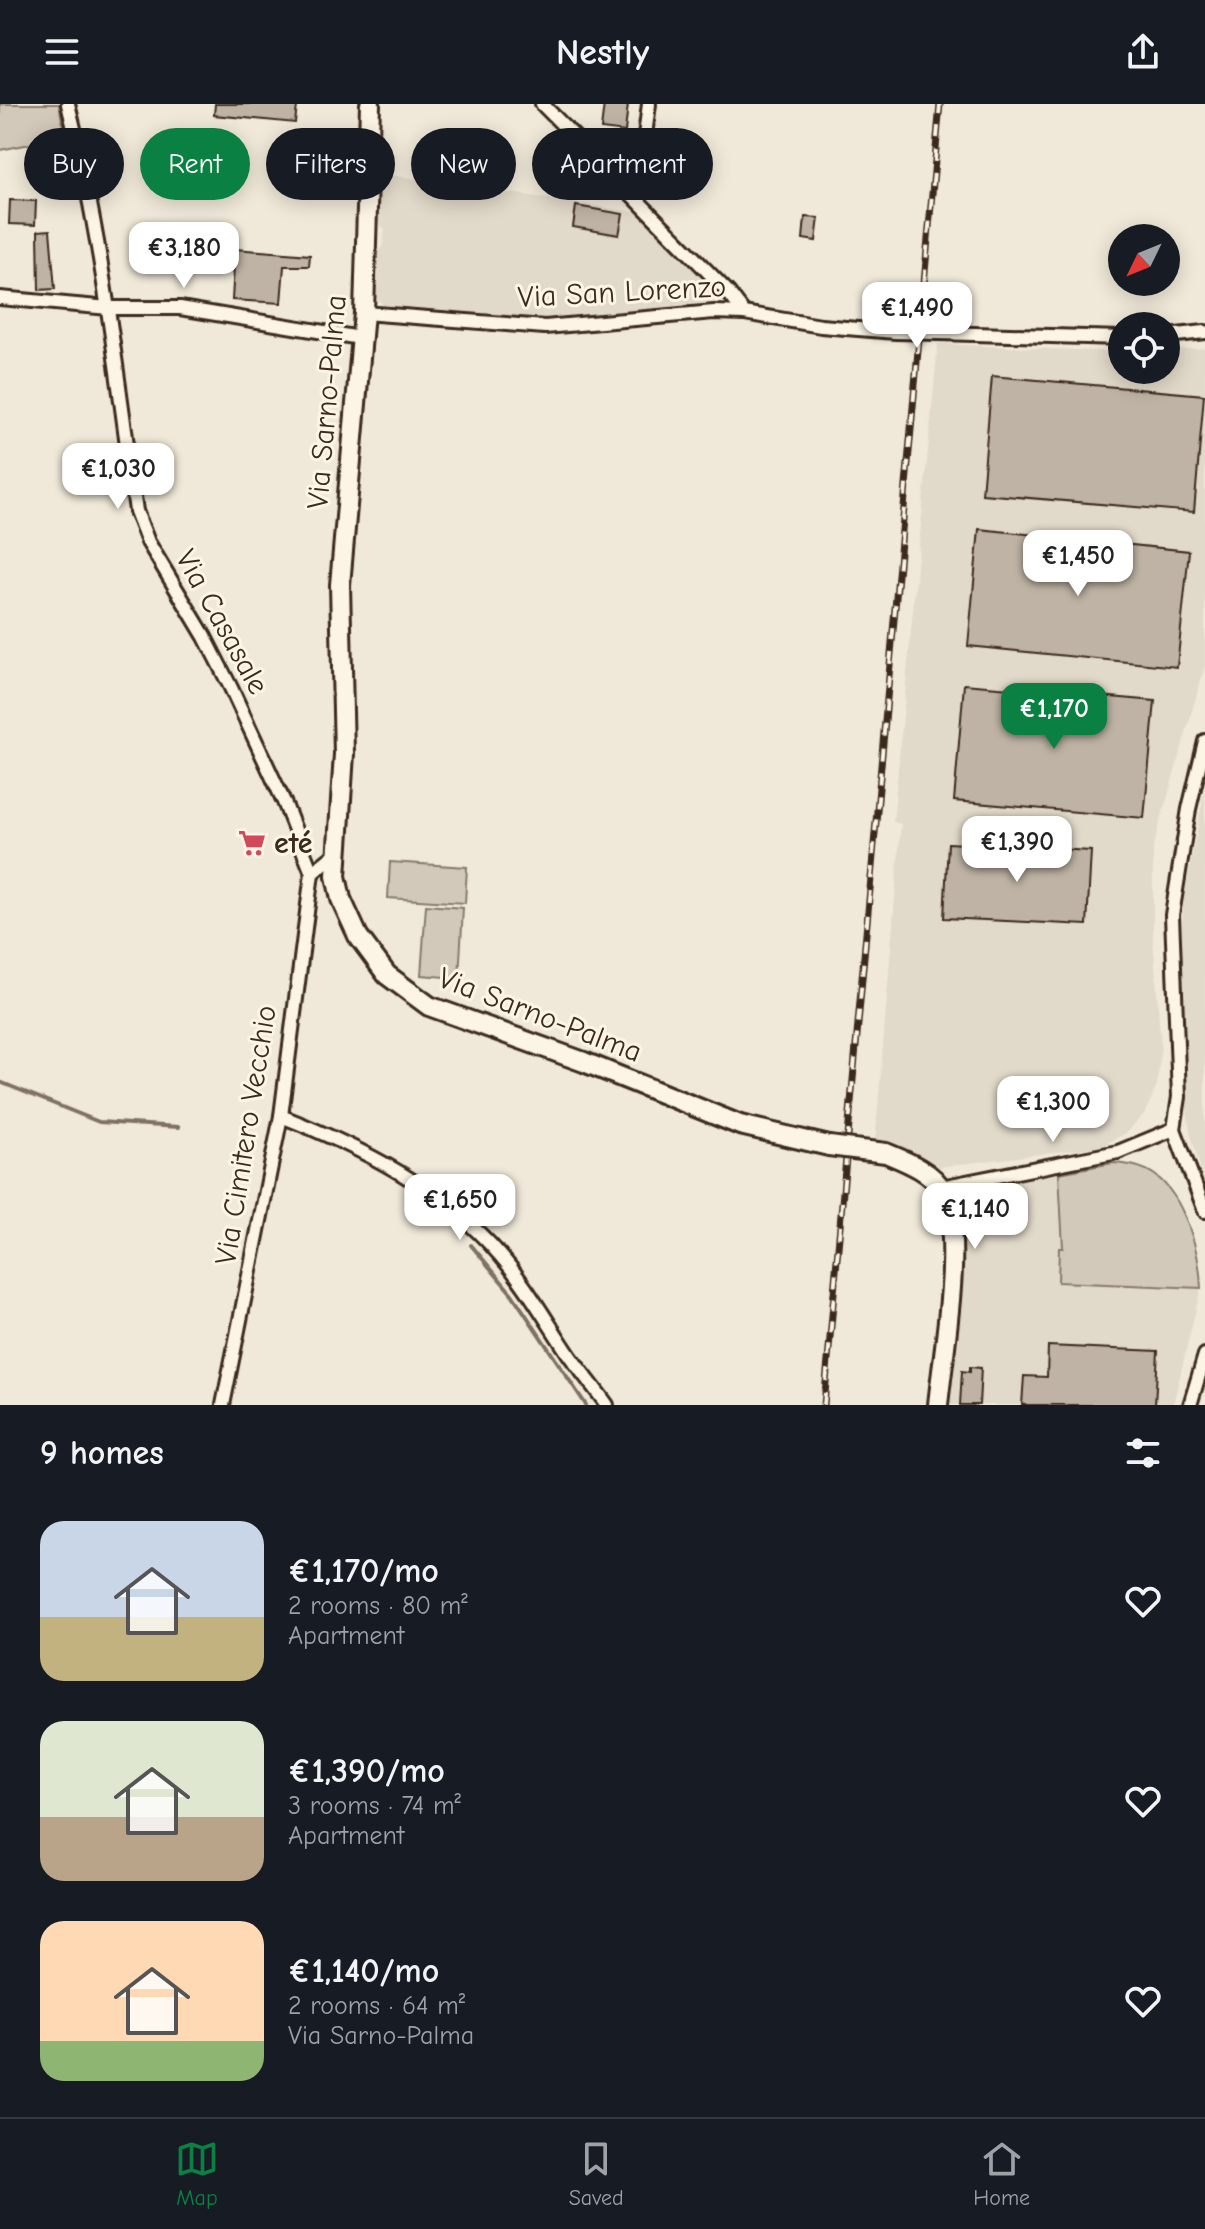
<!DOCTYPE html>
<html lang="en">
<head>
<meta charset="utf-8">
<style>
	:root { --surface:#171b24; --page:#20242c; --text:#f1f3f6; --muted:#9ea1a6; --line:#363941; --accent:#0b8043 }
	body { margin:0; font-family:"Comic Neue",sans-serif; background:var(--page); color:var(--text); height:100vh; display:flex; flex-direction:column; font-size:30px; white-space:nowrap }
	* { box-sizing:border-box; margin:0 }
	p { font-size:26px; color:var(--muted) }
	.icon { flex:none; width:44px; height:44px; fill:none; stroke:currentColor; stroke-width:2; stroke-linecap:round; stroke-linejoin:round }
	.map { position:relative; height:1301px; overflow:hidden }
	.drawer { display:flex; flex-direction:column; background:var(--surface); flex:1 }
	.drawer>* { flex:none }
	.guide { position:absolute; left:24px; top:24px; width:800px; height:72px; display:flex; gap:16px }
	.needle { width:52px; rotate:227deg }
	.tools { position:absolute; left:1108px; top:120px; display:grid; gap:16px }
	.tools a { display:grid; place-items:center; width:72px; height:72px; border-radius:50%; background:var(--surface); box-shadow:0 4px 20px #0003; font-size:40px }
	.price { position:absolute; translate:-50% -68px; padding:0 18px; border-radius:16px; background:#fff; color:#222; font-size:26px; line-height:52px; filter:drop-shadow(0 2px 4px #0008) }
	.price::after { content:''; position:absolute; left:50%; top:48px; width:24px; height:18px; margin-left:-12px; background:inherit; clip-path:polygon(0 0,100% 0,50% 100%) }
	.price.current { background:var(--accent); color:#fff }
	ul { padding:0; list-style:none }
	li { display:flex; align-items:center; gap:24px; height:200px; padding:0 40px }
	li span { display:grid; place-items:center; flex:none; width:224px; height:160px; border-radius:24px; color:#555 }
	li>.icon { margin-inline-start:auto }
	span .icon { width:96px; height:96px; fill:#fffc; stroke-width:1 }
	li b { font-size:34px }
	h2 { display:flex; justify-content:space-between; align-items:center; height:96px; padding:0 40px; font-size:34px }
	.tag { padding:0 28px; border-radius:36px; background:var(--surface); box-shadow:0 4px 20px #0003; font-size:28px; line-height:72px }
	.tag.current { background:var(--accent); color:#fff }
	header { display:flex; justify-content:space-between; align-items:center; height:104px; padding:0 40px; background:var(--surface); font-size:36px; font-weight:800 }
	.dock { display:flex; justify-content:space-around; align-items:center; height:112px; border-top:2px solid var(--line); background:var(--surface); font-size:22px; color:var(--muted) }
	.dock a { display:grid; justify-items:center; gap:4px }
	.dock .current { color:var(--accent) }
	.map>svg:first-child { display:block }
	.built { fill:#e1d9c9 }
	.green { fill:#d2c9ba; stroke:#867a6c; stroke-width:2 }
	.lines { fill:none; stroke-linecap:round; stroke-linejoin:round }
	.stream { stroke:#7e7163; stroke-width:4 }
	.building { fill:#beb3a4; stroke:#3b2a1e; stroke-width:2 }
	.minor-casing { stroke:#3b2a1e; stroke-width:18 }
	.secondary-casing { stroke:#3b2a1e; stroke-width:24 }
	.minor { stroke:#fcf5e5; stroke-width:12 }
	.secondary { stroke:#fcf5e5; stroke-width:18 }
	.rail-casing { stroke:#3b2a1e; stroke-width:7 }
	.rail { stroke:#fcf5e5; stroke-width:4; stroke-dasharray:12; stroke-linecap:butt }
	.minor-bridge-casing { stroke:#3b2a1e; stroke-width:18; stroke-linecap:butt }
	.secondary-bridge-casing { stroke:#3b2a1e; stroke-width:24; stroke-linecap:butt }
	.minor-bridge { stroke:#fcf5e5; stroke-width:12 }
	.secondary-bridge { stroke:#fcf5e5; stroke-width:18 }
	.labels { text-anchor:middle; dominant-baseline:central; stroke-width:6; stroke-linejoin:round; paint-order:stroke }
	.street-label { font-size:30px; fill:#3b2a1e; stroke:#fcf5e5 }
	.poi-label { font-size:30px; font-weight:bold; fill:#3b2a1e; stroke:#fcf5e5; text-anchor:start }
</style>
</head>
<body>
<header><svg class="icon" aria-label="menu" viewBox="0 0 24 24"><path d="M4 6h16M4 12h16M4 18h16"/></svg>Nestly<svg class="icon" aria-label="share" viewBox="0 0 24 24"><path d="M12 15V3M7 8l5-5 5 5M5 13v7h14v-7"/></svg></header>
<div class="map">
<svg width="1205" height="1301" viewBox="0 0 1205 1301">
	<rect width="100%" height="100%" fill="#f0e9d9"/>
	<filter id="ink" filterUnits="userSpaceOnUse"><feTurbulence type="fractalNoise" baseFrequency=".0125" numOctaves="2"/><feDisplacementMap in="SourceGraphic" scale="16" xChannelSelector="R" yChannelSelector="G"/><feConvolveMatrix kernelMatrix="1 2 1 2 8 2 1 2 1" color-interpolation-filters="sRGB"/></filter>
	<g filter="url(#ink)">
		<!-- built -->
		<g class="built">
			<polygon points="377,69 643,109 720,188 719,197 547,215 384,203 375,191 376,149 383,142 385,125 377,119"/>
			<polygon points="938,240 1122,248 1122,266 1166,266 1166,246 1205,244 1205,562 1153,744 1153,834 1161,942 1157,981 1145,1009 1126,1029 1102,1042 931,1064 910,1048 875,1040 901,720 893,718"/>
			<polygon points="1205,684 1205,1079 1190,1028 1185,991 1181,838 1184,794"/>
			<polygon points="1059,1069 1063,1145 1060,1144 1059,1177 1201,1184 1173,1301 946,1301 954,1211 960,1210 962,1141 955,1099 964,1088 975,1083"/>
		</g>
		<!-- green -->
		<g class="green">
			<polygon points="0,0 59,0 65,33 0,46"/>
			<polygon points="390,758 467,763 465,799 388,794"/>
			<polygon points="426,801 463,804 459,874 421,871"/>
			<path d="M1113,1059C1128,1060 1142,1062 1155,1071C1185,1094 1200,1148 1201,1184L1058,1178L1059,1144H1063L1059,1069Z"/>
		</g>
		<g class="lines">
			<!-- stream -->
			<g class="stream">
				<polyline points="0,978 99,1018 179,1023"/>
				<polyline points="471,1141 512,1190 586,1301"/>
			</g>
		</g>
		<!-- building -->
		<g class="building">
			<polygon points="215,0 283,0 297,2 295,19 214,11"/>
			<polygon points="604,0 628,0 625,28 601,25"/>
			<polygon points="660,44 672,46 672,52 681,53 678,78 662,76 663,62 658,62"/>
			<polygon points="10,96 36,97 35,121 9,120"/>
			<polygon points="576,102 623,110 619,131 573,123"/>
			<polygon points="805,113 819,114 816,137 803,135"/>
			<polygon points="50,126 55,185 39,186 38,127"/>
			<polygon points="235,145 310,151 309,162 284,162 281,199 232,196"/>
			<polygon points="992,272 1204,291 1194,408 982,390"/>
			<polygon points="979,425 1189,447 1177,563 968,542"/>
			<polygon points="964,580 1155,597 1144,714 954,697"/>
			<polygon points="948,739 1091,747 1087,821 944,814"/>
			<polygon points="1048,1242 1158,1247 1155,1301 1022,1301 1024,1272 1047,1273"/>
			<polygon points="970,1263 981,1264 979,1301 960,1301 962,1267 970,1268"/>
		</g>
		<g class="lines">
			<!-- minor casing -->
			<g class="minor-casing">
				<g id="minor">
					<path d="M68,0C102,134 117,271 136,407L148,438L205,533L231,584L284,698L312,769L281,1012L223,1301"/>
					<polyline points="542,0 728,188 744,209"/>
					<polyline points="637,95 649,0"/>
					<polyline points="0,194 109,204 180,204 360,234"/>
					<polyline points="364,209 545,223 714,208 744,209 821,222 896,228"/>
					<polyline points="939,229 1122,234"/>
					<polyline points="1166,232 1205,228"/>
					<polyline points="1205,637 1189,705 1172,811 1179,993 1174,1025 1205,1107"/>
					<polyline points="312,769 338,748"/>
					<path d="M281,1012C362,1044 442,1084 500,1151C527,1182 547,1218 570,1252C582,1269 595,1284 607,1301"/>
					<polyline points="941,1083 1118,1048 1174,1025"/>
					<polyline points="1190,1301 1205,1251"/>
				</g>
			</g>
			<!-- secondary casing -->
			<g class="secondary-casing">
				<g id="secondary">
					<polyline points="370,0 364,209 340,481 344,650 336,772 341,795 358,832 387,871 429,902 584,958 740,1021 829,1042"/>
					<path d="M886,1049C905,1057 932,1067 942,1086C965,1130 943,1249 938,1301"/>
				</g>
			</g>
			<!-- minor -->
			<use href="#minor" class="minor"/>
			<!-- secondary -->
			<use href="#secondary" class="secondary"/>
			<!-- rail casing -->
			<g class="rail-casing">
				<polyline id="rail" points="824,1301 940,0"/>
			</g>
			<!-- rail -->
			<use href="#rail" class="rail"/>
			<!-- minor-bridge casing -->
			<g class="minor-bridge-casing">
				<polyline id="minor-bridge" points="896,228 939,229"/>
			</g>
			<!-- secondary-bridge casing -->
			<g class="secondary-bridge-casing">
				<polyline id="secondary-bridge" points="829,1042 886,1049"/>
			</g>
			<!-- minor-bridge -->
			<use href="#minor-bridge" class="minor-bridge"/>
			<!-- secondary-bridge -->
			<use href="#secondary-bridge" class="secondary-bridge"/>
		</g>
	</g>
	<!-- icons -->
	<defs>
		<g id="supermarket-bare" transform="scale(2.16)"><path d="M-6-5.5h2.5l.6 2H6L4.5 2H-2.5L-4.4-4H-6ZM-1.5 3.2a1.3 1.3 0 1 0 .1 0ZM3 3.2a1.3 1.3 0 1 0 .1 0Z" fill="#d1495b" stroke="#fcf5e5" stroke-width="2.5" paint-order="stroke"/></g>
	</defs>
	<g fill-rule="evenodd">
		<use href="#supermarket-bare" x="252" y="739"/>
	</g>
	<g class="labels">
		<!-- street labels -->
		<g class="street-label">
			<text transform="translate(622 188) rotate(-3)">Via San Lorenzo</text>
			<text transform="translate(327 298) rotate(-85)">Via Sarno-Palma</text>
			<text transform="translate(222 518) rotate(61)">Via Casasale</text>
			<text transform="translate(540 911) rotate(21)">Via Sarno-Palma</text>
			<text transform="translate(246 1031) rotate(-81)">Via Cimitero Vecchio</text>
		</g>
		<!-- poi labels -->
		<g class="poi-label">
			<text x="274" y="739">eté</text>
		</g>
	</g>
</svg>
<div class="tools">
<a><svg class="needle" viewBox="-14 -14 28 28"><path d="M0-13l5 13h-10z" fill="#e53935"/><path d="M0 13l5-13h-10z" fill="#9ea1a6"/></svg></a>
<a><svg class="icon" aria-label="locate" viewBox="0 0 24 24"><circle cx="12" cy="12" r="6"/><path d="M12 2v4M12 18v4M2 12h4M18 12h4"/></svg></a>
</div>
<b class="price" style="left:184px;top:186px">€3,180</b>
<b class="price" style="left:917px;top:246px">€1,490</b>
<b class="price" style="left:118px;top:407px">€1,030</b>
<b class="price" style="left:1078px;top:494px">€1,450</b>
<b class="price current" style="left:1054px;top:647px">€1,170</b>
<b class="price" style="left:1017px;top:780px">€1,390</b>
<b class="price" style="left:1053px;top:1040px">€1,300</b>
<b class="price" style="left:460px;top:1138px">€1,650</b>
<b class="price" style="left:975px;top:1147px">€1,140</b>
<div class="guide">
<a class="tag">Buy</a>
<a class="tag current">Rent</a>
<a class="tag">Filters</a>
<a class="tag">New</a>
<a class="tag">Apartment</a>
</div>
</div>
<section class="drawer">
<h2>9 homes<svg class="icon" aria-label="filters" viewBox="0 0 24 24"><path d="M4 7h16M4 17h16"/><circle cx="9" cy="7" r="2"/><circle cx="15" cy="17" r="2"/></svg></h2>
<ul>
<li><span style="background:linear-gradient(#c9d6e8 60%,#c2b280 0)"><svg class="icon" aria-label="home" viewBox="0 0 24 24"><path d="M3 11l9-7 9 7M6 9v11h12V9"/></svg></span><div><b>€1,170/mo</b><p>2 rooms · 80 m²</p><p>Apartment</p></div><svg class="icon" aria-label="heart" viewBox="0 0 24 24"><path d="M12 20l-8-8c-3-5 5-10 8-4 3-6 11-1 8 4z"/></svg></li>
<li><span style="background:linear-gradient(#dfe7d0 60%,#b9a48a 0)"><svg class="icon" aria-label="home" viewBox="0 0 24 24"><path d="M3 11l9-7 9 7M6 9v11h12V9"/></svg></span><div><b>€1,390/mo</b><p>3 rooms · 74 m²</p><p>Apartment</p></div><svg class="icon" aria-label="heart" viewBox="0 0 24 24"><path d="M12 20l-8-8c-3-5 5-10 8-4 3-6 11-1 8 4z"/></svg></li>
<li><span style="background:linear-gradient(#ffd9b3 75%,#8fb573 0)"><svg class="icon" aria-label="home" viewBox="0 0 24 24"><path d="M3 11l9-7 9 7M6 9v11h12V9"/></svg></span><div><b>€1,140/mo</b><p>2 rooms · 64 m²</p><p>Via Sarno-Palma</p></div><svg class="icon" aria-label="heart" viewBox="0 0 24 24"><path d="M12 20l-8-8c-3-5 5-10 8-4 3-6 11-1 8 4z"/></svg></li>
</ul>
</section>
<nav class="dock">
<a class="current"><svg class="icon" aria-label="map" viewBox="0 0 24 24"><path d="M3 6l6-2 6 2 6-2v14l-6 2-6-2-6 2zM9 4v14M15 6v14"/></svg>Map</a>
<a><svg class="icon" aria-label="saved" viewBox="0 0 24 24"><path d="M7 4h10v16l-5-4-5 4z"/></svg>Saved</a>
<a><svg class="icon" aria-label="home" viewBox="0 0 24 24"><path d="M3 11l9-7 9 7M6 9v11h12V9"/></svg>Home</a>
</nav>
</body>
</html>
